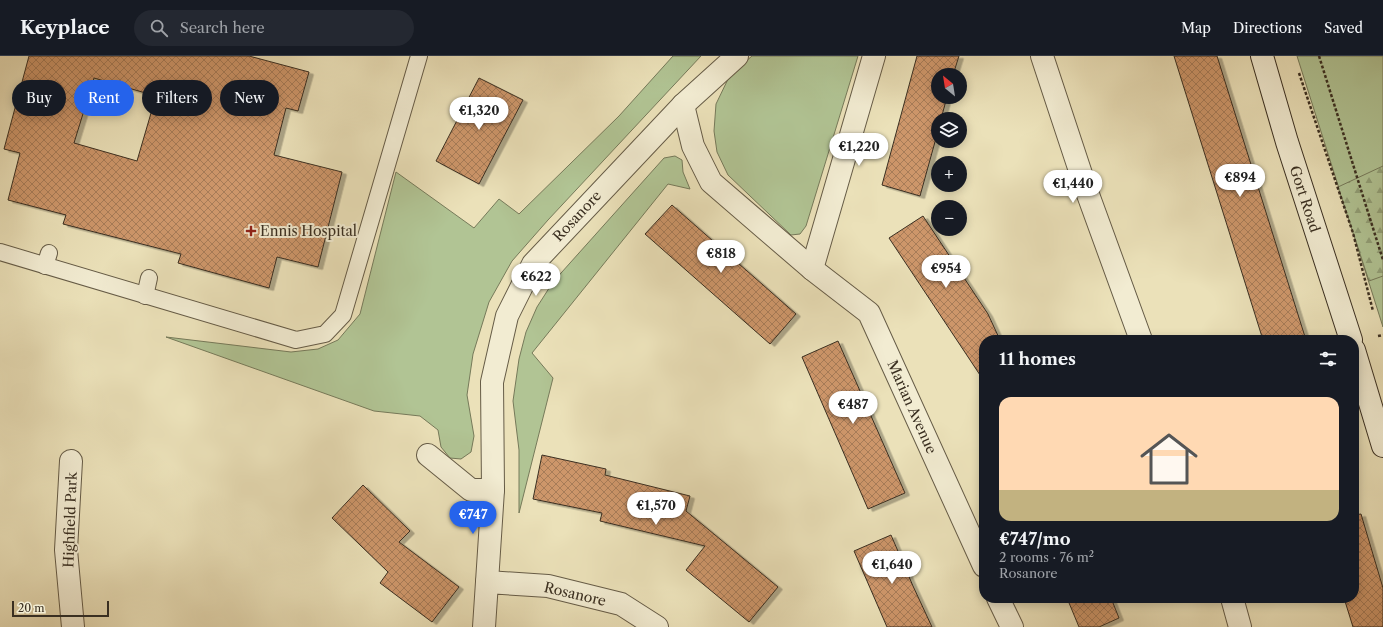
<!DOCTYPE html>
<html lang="en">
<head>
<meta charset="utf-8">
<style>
	:root { --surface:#171b24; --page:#242831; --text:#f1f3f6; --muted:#9ea1a6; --line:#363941; --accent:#2563eb }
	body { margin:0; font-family:"Libre Caslon Text",serif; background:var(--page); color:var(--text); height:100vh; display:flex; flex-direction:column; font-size:15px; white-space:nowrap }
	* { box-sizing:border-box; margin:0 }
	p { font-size:13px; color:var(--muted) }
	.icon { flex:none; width:22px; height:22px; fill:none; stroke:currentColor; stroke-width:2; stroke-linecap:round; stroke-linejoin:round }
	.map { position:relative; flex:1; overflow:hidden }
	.details { position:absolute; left:979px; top:279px; width:380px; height:268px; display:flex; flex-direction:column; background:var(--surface); border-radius:16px; box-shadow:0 2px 10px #0003 }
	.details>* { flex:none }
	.hud { position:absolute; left:12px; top:24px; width:380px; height:36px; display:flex; gap:8px }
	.needle { width:26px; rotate:330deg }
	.fabs { position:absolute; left:931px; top:12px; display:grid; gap:8px }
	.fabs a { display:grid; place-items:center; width:36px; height:36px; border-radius:50%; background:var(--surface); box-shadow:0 2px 10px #0003; font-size:20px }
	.scale { position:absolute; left:12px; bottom:10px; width:97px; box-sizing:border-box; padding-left:4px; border:2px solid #3a2f21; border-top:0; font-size:11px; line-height:14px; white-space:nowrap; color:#3a2f21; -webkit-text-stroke:3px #f2ecd2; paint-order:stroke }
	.price { position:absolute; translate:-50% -34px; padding:0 9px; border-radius:14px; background:#fff; color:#222; font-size:13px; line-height:26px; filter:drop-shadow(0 1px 2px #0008) }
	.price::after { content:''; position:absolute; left:50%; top:24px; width:12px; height:9px; margin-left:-6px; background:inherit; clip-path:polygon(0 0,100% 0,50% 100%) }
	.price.current { background:var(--accent); color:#fff }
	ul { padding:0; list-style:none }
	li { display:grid; align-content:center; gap:8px; height:212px; padding:0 20px }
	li+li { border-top:1px solid var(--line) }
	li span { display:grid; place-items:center; height:124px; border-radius:12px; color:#555 }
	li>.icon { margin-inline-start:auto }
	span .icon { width:72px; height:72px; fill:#fffc; stroke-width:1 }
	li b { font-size:17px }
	h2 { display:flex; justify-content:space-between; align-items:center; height:48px; padding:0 20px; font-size:17px }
	.tag { padding:0 14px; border-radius:18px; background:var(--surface); box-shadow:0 2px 10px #0003; font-size:14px; line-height:36px }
	.tag.current { background:var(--accent); color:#fff }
	header { display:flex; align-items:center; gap:24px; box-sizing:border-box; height:56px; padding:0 20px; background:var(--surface); border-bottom:1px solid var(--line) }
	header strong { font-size:19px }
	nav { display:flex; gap:22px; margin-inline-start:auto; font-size:14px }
	.search { width:280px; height:36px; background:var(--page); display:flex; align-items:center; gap:10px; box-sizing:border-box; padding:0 14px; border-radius:22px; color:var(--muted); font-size:15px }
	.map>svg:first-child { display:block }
	.green { fill:#b1c494; stroke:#767a5a }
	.forest { fill:url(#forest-firs); stroke:#767a5a }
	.building { fill:url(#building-cross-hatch); stroke:#3a2f21; fill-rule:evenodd; filter:url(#shadow) }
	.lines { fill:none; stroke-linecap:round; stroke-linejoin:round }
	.service-casing { stroke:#665c47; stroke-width:18 }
	.minor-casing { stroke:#665c47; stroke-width:24 }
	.secondary-casing { stroke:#3a2f21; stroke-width:24 }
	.path { stroke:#3a2f21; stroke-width:2.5; stroke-dasharray:3 2; stroke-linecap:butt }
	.service { stroke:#f2ecd2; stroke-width:16 }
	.minor { stroke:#f2ecd2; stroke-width:22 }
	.secondary { stroke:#f2ecd2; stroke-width:22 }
	.poi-dot { fill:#8f2418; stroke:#f2ecd2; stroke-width:1.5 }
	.labels { text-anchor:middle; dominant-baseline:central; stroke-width:4; stroke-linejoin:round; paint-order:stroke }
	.street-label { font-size:14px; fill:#3a2f21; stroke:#f2ecd2 }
	.poi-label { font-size:14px; fill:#3a2f21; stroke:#f2ecd2; text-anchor:start }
</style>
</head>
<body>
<header>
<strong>Keyplace</strong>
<div class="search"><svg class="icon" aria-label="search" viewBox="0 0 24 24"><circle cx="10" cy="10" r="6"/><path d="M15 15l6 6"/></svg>Search here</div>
<nav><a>Map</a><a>Directions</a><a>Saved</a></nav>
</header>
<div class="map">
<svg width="1383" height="571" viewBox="0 0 1383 571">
	<defs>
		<pattern id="forest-firs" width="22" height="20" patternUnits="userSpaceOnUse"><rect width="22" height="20" fill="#b1c494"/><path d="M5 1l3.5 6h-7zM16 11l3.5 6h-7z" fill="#91a078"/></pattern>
		<pattern id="building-cross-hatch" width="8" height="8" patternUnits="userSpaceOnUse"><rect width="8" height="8" fill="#cd966b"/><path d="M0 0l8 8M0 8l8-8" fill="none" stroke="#a77b58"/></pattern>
		<filter id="shadow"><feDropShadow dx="4.5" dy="2.5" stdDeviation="0" flood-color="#0004"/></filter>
	</defs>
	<rect width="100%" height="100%" fill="#ebe1b9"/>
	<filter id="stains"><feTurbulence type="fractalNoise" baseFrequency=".005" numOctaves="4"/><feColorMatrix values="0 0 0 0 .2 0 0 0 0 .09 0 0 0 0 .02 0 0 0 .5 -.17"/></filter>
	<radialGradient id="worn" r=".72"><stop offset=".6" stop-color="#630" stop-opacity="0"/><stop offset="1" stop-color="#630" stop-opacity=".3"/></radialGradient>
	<!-- green -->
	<g class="green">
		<polygon points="673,0 701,0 548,164 512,205 489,246 473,298 467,339 474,380 471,396 461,403 450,402 441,391 438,374 420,360 374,355 166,281 291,296 318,293 338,284 360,258 396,116 474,172 499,143 519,158 619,60"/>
		<polygon points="752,0 858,0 806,170 800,178 791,179 728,119 717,96 714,75 716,48 730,19"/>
		<polygon points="1297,0 1383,0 1383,271"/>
		<polygon points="675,100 682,104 683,116 690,133 668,128 532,297 553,322 519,457 519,394 513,345 519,303 526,276 537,251 553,226 664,102"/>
	</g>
	<!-- forest -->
	<polygon class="forest" points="1383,110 1383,220 1369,225 1338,131"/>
	<!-- building -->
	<g class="building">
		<path d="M29,0H249L309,16L298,55L286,52L274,99L342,116L318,211L277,201L269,232L178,207L181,198L63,168L66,159L8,144L20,97L4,93ZM94,22L156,40L137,105L74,87Z"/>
		<polygon points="917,0 959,0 953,19 938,19 938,41 947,41 941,63 938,63 938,75 920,140 882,129"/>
		<polygon points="1174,0 1217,0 1306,284 1263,284"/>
		<polygon points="479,22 523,44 479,128 436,105"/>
		<polygon points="672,149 796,258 770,288 645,178"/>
		<polygon points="923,160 988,258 1000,284 984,284 984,325 889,182"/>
		<polygon points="838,285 905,437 868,453 802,301"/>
		<polygon points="542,399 606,413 605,419 690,440 686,455 778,531 749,566 686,514 705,490 600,465 602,457 533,443"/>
		<polygon points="363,429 410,475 399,486 459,531 432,566 380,527 388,516 332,462"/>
		<polygon points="1361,458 1383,532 1383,571 1353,571 1344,542 1354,542 1354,459"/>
		<polygon points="891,479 913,530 932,571 887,571 854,495"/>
		<polygon points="1067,542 1111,542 1119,562 1099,571 1079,571"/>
	</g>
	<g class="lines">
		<!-- service casing -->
		<g class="service-casing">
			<g id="service">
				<polyline points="0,196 296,284 325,278 343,259 419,0"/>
				<polyline points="45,210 49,197"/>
				<polyline points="145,240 149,222"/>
			</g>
		</g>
		<!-- minor casing -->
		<g class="minor-casing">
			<g id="minor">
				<polyline points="1042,0 1086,133 1141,284"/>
				<polyline points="683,49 693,90 711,126 812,213 869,257 984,510"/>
				<polyline points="812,213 874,0"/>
				<polyline points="428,399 471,434 493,434 492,326 507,260 533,208 683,49 737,0"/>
				<polyline points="71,405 66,494 73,571"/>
				<polyline points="487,526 493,434"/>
				<polyline points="998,542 1012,571"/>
				<polyline points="1232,542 1240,571"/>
				<polyline points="484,571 487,526 548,530 621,548 657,571"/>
			</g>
		</g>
		<!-- secondary casing -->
		<g class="secondary-casing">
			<g id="secondary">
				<polyline points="1262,0 1287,86 1351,284"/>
				<polyline points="1354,294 1383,390"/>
			</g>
		</g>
		<!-- path -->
		<g class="path">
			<polyline points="1319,0 1383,204"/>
			<polyline points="1299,17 1353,177 1373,255"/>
			<polyline points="1378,280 1383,279"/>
		</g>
		<!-- service -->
		<use href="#service" class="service"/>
		<!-- minor -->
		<use href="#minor" class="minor"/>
		<!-- secondary -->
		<use href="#secondary" class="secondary"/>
	</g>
	<!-- markers -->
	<path class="poi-dot" d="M249 169h4v4h4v4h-4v4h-4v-4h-4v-4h4z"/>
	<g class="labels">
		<!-- street labels -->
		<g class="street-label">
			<text transform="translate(1305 143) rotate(72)">Gort Road</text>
			<text transform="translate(577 160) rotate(-47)">Rosanore</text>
			<text transform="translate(912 351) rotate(66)">Marian Avenue</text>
			<text transform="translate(70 464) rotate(-88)">Highfield Park</text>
			<text transform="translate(575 538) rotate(13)">Rosanore</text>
		</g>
		<!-- poi labels -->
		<g class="poi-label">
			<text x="260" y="175">Ennis Hospital</text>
		</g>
	</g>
	<rect width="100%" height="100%" filter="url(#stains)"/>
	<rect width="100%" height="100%" fill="url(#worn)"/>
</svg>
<div class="fabs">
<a><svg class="needle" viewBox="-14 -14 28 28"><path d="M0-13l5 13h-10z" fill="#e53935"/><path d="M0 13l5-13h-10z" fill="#9ea1a6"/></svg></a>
<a><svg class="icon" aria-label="layers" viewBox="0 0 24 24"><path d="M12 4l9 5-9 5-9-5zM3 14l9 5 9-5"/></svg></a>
<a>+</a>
<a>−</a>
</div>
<div class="scale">20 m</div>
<b class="price" style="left:479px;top:75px">€1,320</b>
<b class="price" style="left:859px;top:111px">€1,220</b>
<b class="price" style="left:1240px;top:142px">€894</b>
<b class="price" style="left:1073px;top:148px">€1,440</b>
<b class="price" style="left:721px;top:218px">€818</b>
<b class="price" style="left:946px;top:233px">€954</b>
<b class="price" style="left:536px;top:241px">€622</b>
<b class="price" style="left:853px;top:369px">€487</b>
<b class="price" style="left:656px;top:470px">€1,570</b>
<b class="price current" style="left:473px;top:479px">€747</b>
<b class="price" style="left:892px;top:529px">€1,640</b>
<div class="hud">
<a class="tag">Buy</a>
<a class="tag current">Rent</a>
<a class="tag">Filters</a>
<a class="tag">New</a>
</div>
<section class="details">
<h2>11 homes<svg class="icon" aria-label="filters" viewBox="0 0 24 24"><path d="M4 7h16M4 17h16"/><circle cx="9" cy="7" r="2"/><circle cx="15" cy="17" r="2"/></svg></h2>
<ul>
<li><span style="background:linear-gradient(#ffd9b3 75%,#c2b280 0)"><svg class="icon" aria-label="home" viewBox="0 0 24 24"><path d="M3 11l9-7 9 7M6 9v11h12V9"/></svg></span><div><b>€747/mo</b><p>2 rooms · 76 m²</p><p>Rosanore</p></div></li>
</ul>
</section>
</div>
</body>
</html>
